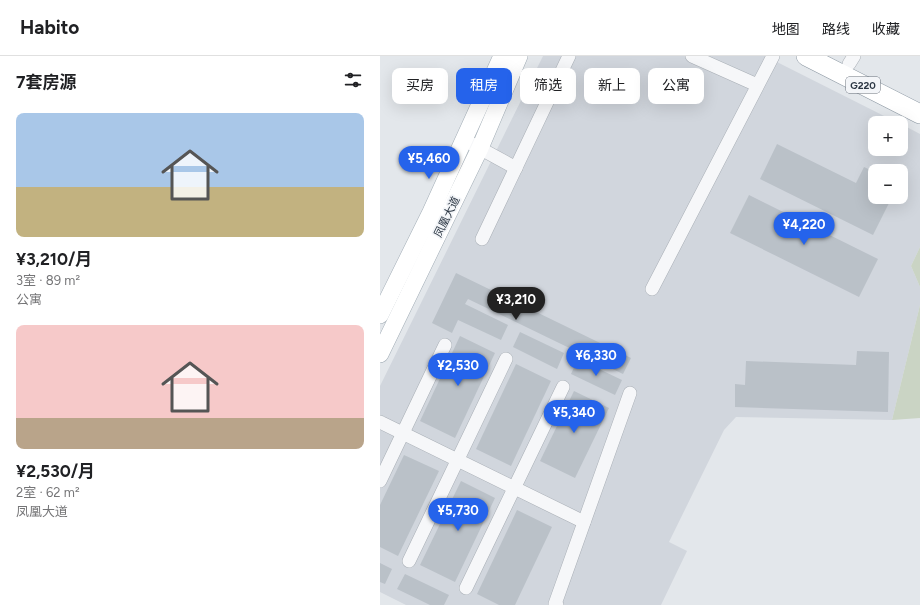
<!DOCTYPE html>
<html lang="zh">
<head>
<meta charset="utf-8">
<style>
	:root { --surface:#fff; --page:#f6f6f6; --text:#202124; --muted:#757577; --line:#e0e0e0; --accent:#2563eb }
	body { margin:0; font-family:Figtree,"Noto Sans SC",sans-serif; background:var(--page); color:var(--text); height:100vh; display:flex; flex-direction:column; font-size:15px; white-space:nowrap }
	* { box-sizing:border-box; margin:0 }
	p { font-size:13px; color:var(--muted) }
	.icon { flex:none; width:22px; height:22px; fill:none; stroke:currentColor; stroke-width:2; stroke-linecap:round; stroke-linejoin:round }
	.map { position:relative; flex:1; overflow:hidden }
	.drawer { display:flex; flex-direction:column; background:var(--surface); width:380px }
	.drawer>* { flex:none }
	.top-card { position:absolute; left:12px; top:12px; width:380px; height:36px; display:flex; gap:8px }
	.buttons { position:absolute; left:488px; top:60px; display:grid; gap:8px }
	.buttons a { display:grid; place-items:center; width:40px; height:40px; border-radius:8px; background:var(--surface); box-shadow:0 4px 16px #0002; font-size:20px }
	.price { position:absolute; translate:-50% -34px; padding:0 9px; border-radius:14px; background:var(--accent); color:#fff; font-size:13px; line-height:26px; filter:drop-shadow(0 1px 2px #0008) }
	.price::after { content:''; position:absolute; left:50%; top:24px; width:12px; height:9px; margin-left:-6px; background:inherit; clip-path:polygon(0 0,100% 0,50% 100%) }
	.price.selected { background:#222; color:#fff }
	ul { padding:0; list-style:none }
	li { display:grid; align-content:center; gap:8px; height:212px; padding:0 16px }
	li span { display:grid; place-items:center; height:124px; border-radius:8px; color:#555 }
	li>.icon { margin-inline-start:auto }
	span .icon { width:72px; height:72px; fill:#fffc; stroke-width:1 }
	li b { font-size:17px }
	h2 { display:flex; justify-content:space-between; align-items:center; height:48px; padding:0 16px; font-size:17px }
	.tag { padding:0 14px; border-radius:8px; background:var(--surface); box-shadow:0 4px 16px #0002; font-size:14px; line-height:36px }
	.tag.selected { background:var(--accent); color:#fff }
	header { display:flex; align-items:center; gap:24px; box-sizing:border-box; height:56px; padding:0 20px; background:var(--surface); border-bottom:1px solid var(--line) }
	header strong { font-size:19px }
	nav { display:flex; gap:22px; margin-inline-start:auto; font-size:14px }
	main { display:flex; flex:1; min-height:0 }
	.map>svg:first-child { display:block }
	.built { fill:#d1d6dd; fill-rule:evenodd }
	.green { fill:#cad4c4 }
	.building { fill:#bac1c8 }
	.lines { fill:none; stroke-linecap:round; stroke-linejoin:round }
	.minor-casing { stroke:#a8aeb5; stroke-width:14 }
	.major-casing { stroke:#a2adb6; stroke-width:18 }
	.highway-casing { stroke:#8a96a1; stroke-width:20 }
	.minor { stroke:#f6f7f9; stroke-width:13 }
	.major { stroke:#fff; stroke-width:17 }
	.highway { stroke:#fff; stroke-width:19 }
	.labels { text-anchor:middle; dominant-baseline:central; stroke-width:3.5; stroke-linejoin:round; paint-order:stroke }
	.shield { fill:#f3f5f8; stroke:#676f79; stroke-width:1 }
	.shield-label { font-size:10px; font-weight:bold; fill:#2b3643 }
	.street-label { font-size:11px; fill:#2b3643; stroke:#f3f5f8 }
</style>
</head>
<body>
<header>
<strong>Habito</strong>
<nav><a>地图</a><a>路线</a><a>收藏</a></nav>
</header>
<main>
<section class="drawer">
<h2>7套房源<svg class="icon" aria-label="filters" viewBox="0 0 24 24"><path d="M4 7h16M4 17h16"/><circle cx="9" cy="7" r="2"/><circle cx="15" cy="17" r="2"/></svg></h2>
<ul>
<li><span style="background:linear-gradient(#a9c7e8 60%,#c2b280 0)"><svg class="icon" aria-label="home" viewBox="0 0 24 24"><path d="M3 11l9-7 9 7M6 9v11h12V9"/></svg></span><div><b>¥3,210/月</b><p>3室 · 89 m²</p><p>公寓</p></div></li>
<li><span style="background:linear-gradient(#f6c9c9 75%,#b9a48a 0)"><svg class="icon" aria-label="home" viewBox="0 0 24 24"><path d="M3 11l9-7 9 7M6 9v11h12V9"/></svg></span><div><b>¥2,530/月</b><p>2室 · 62 m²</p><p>凤凰大道</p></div></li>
</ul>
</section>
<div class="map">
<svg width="540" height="549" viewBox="0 0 540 549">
	<rect width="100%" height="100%" fill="#e3e7eb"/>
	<!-- built -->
	<path class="built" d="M163,0H385L518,67H495V93H521V68L540,78V191L531,210L540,231V249L512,364L356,361L344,374L289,486L307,495L281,549H26L0,536V330ZM495,115H521V141H495Z"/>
	<!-- green -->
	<g class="green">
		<polygon points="540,191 540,231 531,210"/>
		<polygon points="540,249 540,362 512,364"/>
	</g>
	<!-- building -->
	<g class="building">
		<polygon points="397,88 476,127 484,111 495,116 495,141 512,141 493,179 380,123"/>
		<polygon points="369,139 498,203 479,241 350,177"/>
		<polygon points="76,217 251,302 243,318 88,243 85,248 128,269 121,284 78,264 72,277 52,267"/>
		<polygon points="140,276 184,297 177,313 133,291"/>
		<polygon points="80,280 115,297 75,382 40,365"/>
		<polygon points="477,295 509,296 508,356 355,351 355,328 365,329 366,305 476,309"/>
		<polygon points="198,303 242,324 235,339 191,318"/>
		<polygon points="136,308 171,325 131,410 96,393"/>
		<polygon points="194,335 229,352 195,422 160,405"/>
		<polygon points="24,399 59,415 18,500 0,491 0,449"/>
		<polygon points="81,425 115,442 75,526 40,509"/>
		<polygon points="137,454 172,471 135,549 119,549 97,538"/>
		<polygon points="0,507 12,513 5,528 0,526"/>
		<polygon points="25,518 69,539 64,549 50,549 17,533"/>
	</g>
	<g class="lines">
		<!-- minor casing -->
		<g class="minor-casing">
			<g id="minor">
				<polyline points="312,0 377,29"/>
				<polyline points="469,8 474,0"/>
				<polyline points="92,88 136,112"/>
				<polyline points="102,183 189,0"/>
				<polyline points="272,233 393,0"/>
				<polyline points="0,366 204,466"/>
				<polyline points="0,425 65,289"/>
				<polyline points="29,505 126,303"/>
				<polyline points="86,532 183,331"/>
				<polyline points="177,549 175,548 250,337"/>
			</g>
		</g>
		<!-- major casing -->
		<g class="major-casing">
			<g id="major">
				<polyline points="0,259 51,156 122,0"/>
				<polyline points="0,298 100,92 139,0"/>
			</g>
		</g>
		<!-- highway casing -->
		<g class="highway-casing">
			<polyline id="highway" points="426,0 540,58"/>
		</g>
		<!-- minor -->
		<use href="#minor" class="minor"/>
		<!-- major -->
		<use href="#major" class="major"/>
		<!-- highway -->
		<use href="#highway" class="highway"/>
	</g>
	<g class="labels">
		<!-- shield labels -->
		<rect class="shield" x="466" y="21" width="34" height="16" rx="3"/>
		<g class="shield-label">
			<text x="483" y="29">G220</text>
		</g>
		<!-- street labels -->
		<g class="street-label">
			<text transform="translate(67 161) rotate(-64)">凤凰大道</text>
		</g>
	</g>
</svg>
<div class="buttons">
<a>+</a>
<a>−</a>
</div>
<b class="price" style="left:49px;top:124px">¥5,460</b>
<b class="price" style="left:424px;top:190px">¥4,220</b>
<b class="price selected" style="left:136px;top:265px">¥3,210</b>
<b class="price" style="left:216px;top:321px">¥6,330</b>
<b class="price" style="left:78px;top:331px">¥2,530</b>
<b class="price" style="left:194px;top:378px">¥5,340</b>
<b class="price" style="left:78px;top:476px">¥5,730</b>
<div class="top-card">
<a class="tag">买房</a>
<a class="tag selected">租房</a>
<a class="tag">筛选</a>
<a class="tag">新上</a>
<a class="tag">公寓</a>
</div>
</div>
</main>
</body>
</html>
